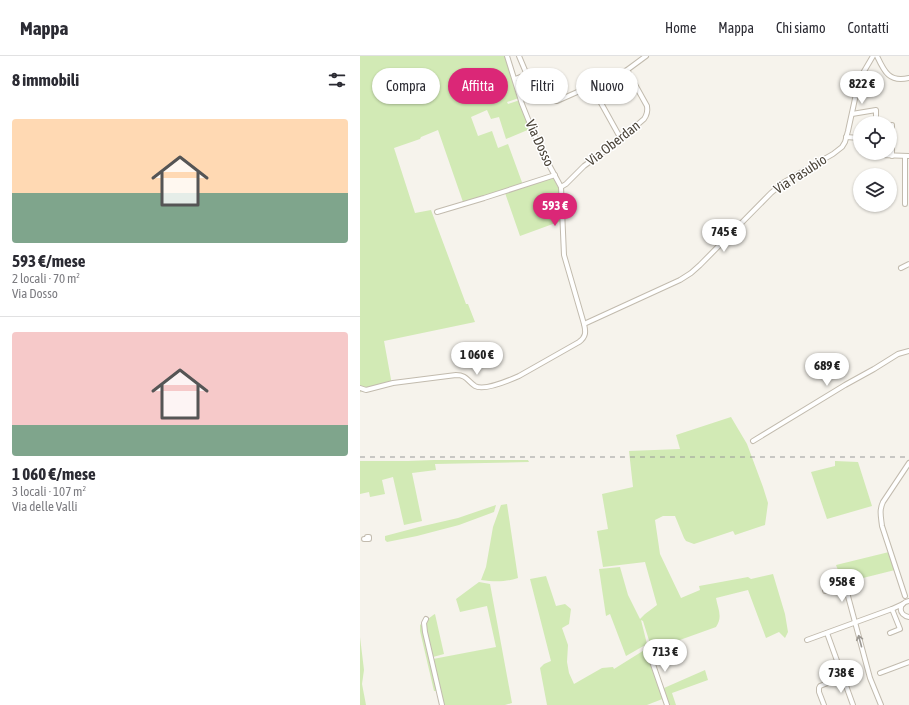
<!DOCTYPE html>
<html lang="it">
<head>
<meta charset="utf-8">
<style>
	:root { --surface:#fff; --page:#f2f2f3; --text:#2b2b33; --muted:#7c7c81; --line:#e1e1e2; --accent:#db2777 }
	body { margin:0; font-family:"Asap Condensed",sans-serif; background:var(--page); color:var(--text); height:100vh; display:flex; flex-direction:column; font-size:15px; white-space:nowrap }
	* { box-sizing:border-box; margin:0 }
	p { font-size:13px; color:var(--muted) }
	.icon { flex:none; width:22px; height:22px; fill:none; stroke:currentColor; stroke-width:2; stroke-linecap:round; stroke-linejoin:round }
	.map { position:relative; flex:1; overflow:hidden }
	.panel { display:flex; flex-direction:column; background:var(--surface); width:360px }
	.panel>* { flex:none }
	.hud { position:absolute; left:12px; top:12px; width:380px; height:36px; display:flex; gap:8px }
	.fabs { position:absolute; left:493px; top:60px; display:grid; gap:8px }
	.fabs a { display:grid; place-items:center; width:44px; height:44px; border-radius:50%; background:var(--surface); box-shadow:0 1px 3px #0004; font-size:20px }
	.price { position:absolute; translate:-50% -34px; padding:0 9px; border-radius:14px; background:#fff; color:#222; font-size:13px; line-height:26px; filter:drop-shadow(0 1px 2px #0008) }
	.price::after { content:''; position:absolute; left:50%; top:24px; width:12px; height:9px; margin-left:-6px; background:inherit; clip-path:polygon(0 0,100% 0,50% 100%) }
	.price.current { background:var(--accent); color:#fff }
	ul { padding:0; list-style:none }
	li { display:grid; align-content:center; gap:8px; height:212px; padding:0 12px }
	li+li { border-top:1px solid var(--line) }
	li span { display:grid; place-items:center; height:124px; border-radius:4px; color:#555 }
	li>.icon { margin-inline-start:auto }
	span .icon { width:72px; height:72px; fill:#fffc; stroke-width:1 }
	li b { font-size:17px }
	h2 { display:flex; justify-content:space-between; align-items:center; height:48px; padding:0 12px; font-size:17px }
	.chip { padding:0 14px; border-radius:18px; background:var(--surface); box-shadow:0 1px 3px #0004; font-size:14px; line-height:36px }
	.chip.current { background:var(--accent); color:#fff }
	header { display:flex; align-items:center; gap:24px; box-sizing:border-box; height:56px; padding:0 20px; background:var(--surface); border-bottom:1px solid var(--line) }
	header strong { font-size:19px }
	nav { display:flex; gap:22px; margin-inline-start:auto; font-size:14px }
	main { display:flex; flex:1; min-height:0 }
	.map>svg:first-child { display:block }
	.green { fill:#d2eab5 }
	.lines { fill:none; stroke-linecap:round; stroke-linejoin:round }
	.street-casing { stroke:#c2bbae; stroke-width:6 }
	.street { stroke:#fff; stroke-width:4 }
	.rail { stroke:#9a9a9a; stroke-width:1; stroke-dasharray:5 5; stroke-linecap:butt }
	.oneway { stroke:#9c9892 }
	.labels { text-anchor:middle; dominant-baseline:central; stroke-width:3; stroke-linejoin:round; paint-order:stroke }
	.street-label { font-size:14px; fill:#4b4439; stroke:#fff }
</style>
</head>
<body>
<header>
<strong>Mappa</strong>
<nav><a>Home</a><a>Mappa</a><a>Chi siamo</a><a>Contatti</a></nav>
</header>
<main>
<section class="panel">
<h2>8 immobili<svg class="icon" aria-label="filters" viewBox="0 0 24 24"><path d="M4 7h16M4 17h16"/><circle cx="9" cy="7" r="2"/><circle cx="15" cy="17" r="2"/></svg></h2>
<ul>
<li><span style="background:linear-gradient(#ffd9b3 60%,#7fa58c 0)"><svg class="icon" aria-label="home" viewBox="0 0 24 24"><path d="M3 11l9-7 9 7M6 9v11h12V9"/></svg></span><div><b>593 €/mese</b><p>2 locali · 70 m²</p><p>Via Dosso</p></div></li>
<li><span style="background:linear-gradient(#f6c9c9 75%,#7fa58c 0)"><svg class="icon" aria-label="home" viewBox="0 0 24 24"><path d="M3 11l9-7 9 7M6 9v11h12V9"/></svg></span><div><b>1 060 €/mese</b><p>3 locali · 107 m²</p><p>Via delle Valli</p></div></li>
</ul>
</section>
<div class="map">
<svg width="549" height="649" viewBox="0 0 549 649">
	<rect width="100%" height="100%" fill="#f6f3ec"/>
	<!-- green -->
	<g class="green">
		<polygon points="0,0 146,0 159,42 147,46 148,48 160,44 170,73 146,83 139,61 131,63 127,54 111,61 118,80 132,75 138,92 148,88 163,129 192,120 200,135 201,165 160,180 144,134 103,146 78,74 61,81 60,83 34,92 55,157 71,154 106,248 108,248 115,266 24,285 32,329 1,334 0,337"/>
		<path d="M371,361L387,388L403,431L408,447L405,469L375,479L373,475L334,488L326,485L324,482L315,460H303L295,464L300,498L321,542L340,534L339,530L388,521L391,523L413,518L425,558L428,576L425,582L419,576L406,582L388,534L356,542C358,553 363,561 356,571L292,594L283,565L281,564L287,588L266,600L250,558L246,560L239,513L260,511L268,539L280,563L285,558L297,549L285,506L243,511L237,475L248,473L242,438L273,431L269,395L320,393L316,379Z"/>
		<polygon points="74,404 168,404 169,406 75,408 76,414 52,417 62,465 44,469 33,421 22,424 25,438 10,441 9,436 0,438 0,405 48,405"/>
		<polygon points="475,405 498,406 512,450 467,463 451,416 475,410"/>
		<path d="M147,448L158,522C145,526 135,526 121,524L126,511L133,471L141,449Z"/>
		<polygon points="136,449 134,456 99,469 57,480 27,486 25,484 25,480 59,471 98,462"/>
		<polygon points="529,496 535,514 483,527 476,509"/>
		<polygon points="186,520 196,550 205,548 211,553 209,568 202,572 208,589 207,606 209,617 214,628 242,612 253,611 254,613 286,593 288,595 305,642 287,649 187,649 180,612 184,608 191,605 170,523"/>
		<polygon points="119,526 130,528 152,647 145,649 83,649 73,603 136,591 127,550 100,556 96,543"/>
		<path d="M75,558L84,598L73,601C71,593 63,570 67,564C69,562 73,559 75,558Z"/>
		<polygon points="60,568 62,570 77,635 74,635 60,575"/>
		<polygon points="0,581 4,614 2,628 6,649 0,649"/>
		<polygon points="345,614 348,624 312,637 316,649 309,649 304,632"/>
	</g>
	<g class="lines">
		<!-- street casing -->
		<g class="street-casing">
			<g id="street">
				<polyline points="159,0 167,19"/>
				<path d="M517,0C524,15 529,27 549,22"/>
				<polyline points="155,23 176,15 180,15 189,41 191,44 197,45 267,14 286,0"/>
				<polyline points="231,29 261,83"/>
				<polyline points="492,58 516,54 516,67"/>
				<polyline points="532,69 532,100"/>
				<polyline points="486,81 500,82"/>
				<polyline points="517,97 520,99 549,100"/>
				<path d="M201,131L206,128L224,110L261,83L284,63C287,59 288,56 287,50L267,14"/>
				<polyline points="545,148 545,100"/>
				<polyline points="77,156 124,142 195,119"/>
				<polyline points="541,212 549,208"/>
				<polyline points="224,268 320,224 331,217 340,209 411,137 424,126 473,98 482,91 485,86 488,75 498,29 503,17 513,0"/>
				<path d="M0,332L6,334L33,327L96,319C107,319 107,325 115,330C124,335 150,324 159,320L219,286C226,281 226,276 224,268L204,199L201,131L181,94L172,73L162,48L147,0"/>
				<polyline points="393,385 485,329 514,313 538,298 549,295"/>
				<polyline points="4,483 7,483 7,481 9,481 9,483 7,483"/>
				<polyline points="465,535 485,529 510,622 521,649"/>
				<path d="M545,540L522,470C521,461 519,454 523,446L549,407"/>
				<path d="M549,545C538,547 538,559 549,561"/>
				<polyline points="66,563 64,567 65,576 82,649"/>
				<polyline points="467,577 493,649"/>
				<polyline points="530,577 540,573 532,553"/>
				<polyline points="447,584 532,553 543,548"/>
				<polyline points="287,591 307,649"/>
				<polyline points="520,617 549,606"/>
				<polyline points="464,649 459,636 459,632 460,630 483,621"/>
			</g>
		</g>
		<!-- street -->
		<use href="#street" class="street"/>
		<!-- rail -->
		<polyline class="rail" points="0,401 549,401"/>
	</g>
	<!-- one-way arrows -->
	<defs><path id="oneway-shaft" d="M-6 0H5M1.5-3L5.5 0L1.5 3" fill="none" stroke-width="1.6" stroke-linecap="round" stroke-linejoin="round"/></defs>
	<use class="oneway" href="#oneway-shaft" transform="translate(500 585) rotate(-105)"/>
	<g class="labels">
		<!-- street labels -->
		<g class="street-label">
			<text transform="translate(180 87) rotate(65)">Via Dosso</text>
			<text transform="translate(253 87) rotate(-38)">Via Oberdan</text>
			<text transform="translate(440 118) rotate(-33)">Via Pasubio</text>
		</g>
	</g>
</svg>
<div class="fabs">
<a><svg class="icon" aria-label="locate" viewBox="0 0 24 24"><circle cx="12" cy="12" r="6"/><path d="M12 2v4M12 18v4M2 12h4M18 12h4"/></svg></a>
<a><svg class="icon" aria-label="layers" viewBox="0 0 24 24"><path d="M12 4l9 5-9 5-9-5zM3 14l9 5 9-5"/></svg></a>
</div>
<b class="price" style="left:502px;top:49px">822 €</b>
<b class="price current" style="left:195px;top:171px">593 €</b>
<b class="price" style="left:364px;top:197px">745 €</b>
<b class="price" style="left:117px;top:320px">1 060 €</b>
<b class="price" style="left:467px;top:331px">689 €</b>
<b class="price" style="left:482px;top:547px">958 €</b>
<b class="price" style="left:305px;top:617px">713 €</b>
<b class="price" style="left:481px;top:638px">738 €</b>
<div class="hud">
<a class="chip">Compra</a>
<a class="chip current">Affitta</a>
<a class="chip">Filtri</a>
<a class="chip">Nuovo</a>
</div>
</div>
</main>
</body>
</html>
